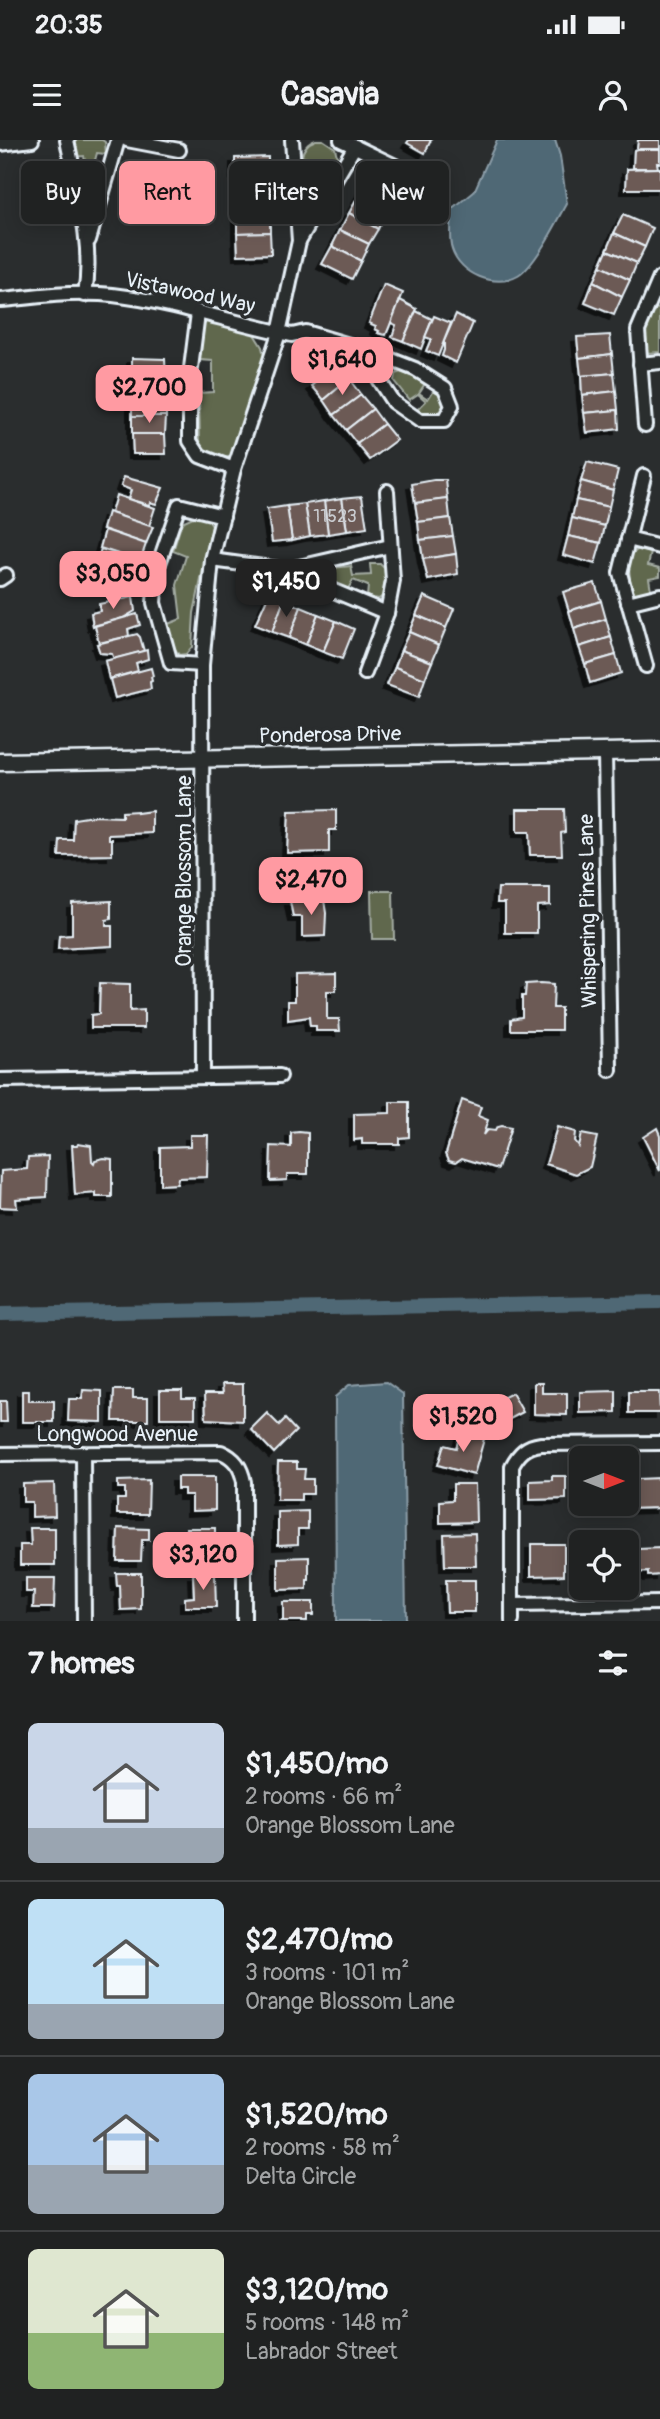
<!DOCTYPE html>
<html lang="en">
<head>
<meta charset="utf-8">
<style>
	:root { --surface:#202222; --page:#282a2a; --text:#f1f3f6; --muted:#a2a4a5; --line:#3d3f40; --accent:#ff9aa2 }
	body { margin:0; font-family:Pangolin,sans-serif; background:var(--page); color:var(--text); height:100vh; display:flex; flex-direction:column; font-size:26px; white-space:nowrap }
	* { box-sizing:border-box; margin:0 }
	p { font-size:23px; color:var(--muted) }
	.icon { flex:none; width:38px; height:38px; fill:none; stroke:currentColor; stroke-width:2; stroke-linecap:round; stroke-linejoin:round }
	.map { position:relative; height:1481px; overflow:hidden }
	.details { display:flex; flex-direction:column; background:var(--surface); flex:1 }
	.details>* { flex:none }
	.top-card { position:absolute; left:21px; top:21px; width:620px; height:63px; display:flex; gap:14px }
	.needle { width:46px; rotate:90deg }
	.buttons { position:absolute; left:569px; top:1306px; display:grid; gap:14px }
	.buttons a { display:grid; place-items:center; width:70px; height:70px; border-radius:10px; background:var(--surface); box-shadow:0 4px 18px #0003,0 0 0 2px var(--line); font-size:35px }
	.price { position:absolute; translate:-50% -60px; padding:0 16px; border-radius:14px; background:var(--accent); color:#111; font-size:23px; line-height:46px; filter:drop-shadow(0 2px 4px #0008) }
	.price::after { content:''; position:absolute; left:50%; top:42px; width:21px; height:16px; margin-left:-10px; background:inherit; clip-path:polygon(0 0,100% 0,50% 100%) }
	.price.current { background:#222; color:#fff }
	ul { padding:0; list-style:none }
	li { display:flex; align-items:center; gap:21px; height:175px; padding:0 28px }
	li+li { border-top:2px solid var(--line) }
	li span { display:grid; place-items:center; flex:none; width:196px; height:140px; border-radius:10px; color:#555 }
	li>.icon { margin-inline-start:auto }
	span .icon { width:84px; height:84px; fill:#fffc; stroke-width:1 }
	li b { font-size:30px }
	h2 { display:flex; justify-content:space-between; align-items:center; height:84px; padding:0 28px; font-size:30px }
	.pill { padding:0 24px; border-radius:10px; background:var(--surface); box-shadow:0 4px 18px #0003,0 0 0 2px var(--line); font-size:24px; line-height:63px }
	.pill.current { background:var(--accent); color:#111 }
	.status { display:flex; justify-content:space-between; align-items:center; height:49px; padding:0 35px; background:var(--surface); direction:ltr }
	.status svg { height:19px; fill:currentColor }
	header { display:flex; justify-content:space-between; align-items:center; height:91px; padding:0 28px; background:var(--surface); font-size:32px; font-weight:700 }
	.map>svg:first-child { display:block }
	.green { fill:#60674e; stroke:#a4aca3; stroke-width:2 }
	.water { fill:#4f6774; stroke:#8c9ea9; stroke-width:2 }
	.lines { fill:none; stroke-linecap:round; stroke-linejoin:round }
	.canal { stroke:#4f6774; stroke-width:14 }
	.building { fill:#6c5a55; stroke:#e8f1f8; stroke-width:2; filter:url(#shadow) }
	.minor-casing { stroke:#e8f1f8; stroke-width:18 }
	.tertiary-casing { stroke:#e8f1f8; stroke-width:21 }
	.minor { stroke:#2a2d2e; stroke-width:12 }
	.tertiary { stroke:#2a2d2e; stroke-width:16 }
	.labels { text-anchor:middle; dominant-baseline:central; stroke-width:7; stroke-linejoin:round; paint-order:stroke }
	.number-label { font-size:18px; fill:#c9cbcf }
	.street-label { font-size:21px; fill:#e8f1f8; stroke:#2a2d2e }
</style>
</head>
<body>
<div class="status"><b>20:35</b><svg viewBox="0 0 49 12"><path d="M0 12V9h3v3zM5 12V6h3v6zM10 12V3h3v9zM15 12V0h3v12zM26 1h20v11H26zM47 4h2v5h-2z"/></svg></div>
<header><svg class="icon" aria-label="menu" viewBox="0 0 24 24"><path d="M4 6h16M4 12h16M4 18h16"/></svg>Casavia<svg class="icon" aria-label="person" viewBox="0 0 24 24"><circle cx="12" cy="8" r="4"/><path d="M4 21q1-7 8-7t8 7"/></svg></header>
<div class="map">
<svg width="660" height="1481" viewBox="0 0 660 1481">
	<defs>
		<filter id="shadow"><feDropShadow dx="-5" dy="5" stdDeviation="0" flood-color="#0009"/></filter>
	</defs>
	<rect width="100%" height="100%" fill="#2a2d2e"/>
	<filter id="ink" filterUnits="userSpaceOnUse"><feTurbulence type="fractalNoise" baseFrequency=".0143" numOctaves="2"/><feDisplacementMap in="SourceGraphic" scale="14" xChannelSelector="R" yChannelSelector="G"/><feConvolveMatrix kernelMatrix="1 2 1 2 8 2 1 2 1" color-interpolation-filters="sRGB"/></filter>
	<g filter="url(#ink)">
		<!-- green -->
		<g class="green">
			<polygon points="77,0 102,0 105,2 106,14 97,13 92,31 102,34 95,59 89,65 86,65 77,35 87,32 84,16 72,17 72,7"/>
			<path d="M316,0H323L335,8L338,20L334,26L323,21L317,34L327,42L314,66L308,67L304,61L303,36H313L314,19L302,17C303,8 307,3 316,0Z"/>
			<polygon points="653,166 660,170 660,212 647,213 643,193"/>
			<path d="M208,180L252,191L262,207L264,216L234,315C221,322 212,316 200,307L199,253L213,252V221L200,220V184Z"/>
			<polygon points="401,232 426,242 419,253 428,259 435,248 444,258 444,265 438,273 424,276 417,270 426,261 418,254 409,260 394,241 395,234"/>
			<polygon points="195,376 208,380 212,386 194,473 192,507 186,514 179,515 172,504 168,484 181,479 177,445 186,416 173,411 182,382"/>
			<polygon points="638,409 651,413 648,425 660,428 660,436 649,438 651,450 637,455 631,449 628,418"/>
			<polygon points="370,424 380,424 386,430 389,450 379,459 367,457 368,446 353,440 348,449 320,438 322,429 351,426 353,436 371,435"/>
			<polygon points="371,751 393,751 394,799 372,799"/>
		</g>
		<!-- water -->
		<g class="water">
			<path d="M497,0H555L560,16L567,64C557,82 535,126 518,136C495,149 460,134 452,109C448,98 451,82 451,71L474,52Z"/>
			<polygon points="386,1242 403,1254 406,1481 336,1481 335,1257 349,1245"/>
		</g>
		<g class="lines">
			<!-- canal -->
			<polyline class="canal" points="0,1174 660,1162"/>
		</g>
		<!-- building -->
		<g class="building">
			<polygon points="409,0 431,0 425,13 407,3"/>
			<polygon points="638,0 660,0 660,9 637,9"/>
			<polygon points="637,9 660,9 660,23 657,23 658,28 633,28 634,10"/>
			<polygon points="268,17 268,36 235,38 235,18"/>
			<polygon points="658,28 660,28 660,49 626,49 627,29"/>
			<polygon points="268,36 269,55 236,56 235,38"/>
			<polygon points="367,39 396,55 386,73 358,57"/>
			<polygon points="269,55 270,73 237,75 236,56"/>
			<polygon points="358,57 386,73 378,89 349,73"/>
			<polygon points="270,73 270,92 237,93 237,75"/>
			<polygon points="349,73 378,89 369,104 340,90"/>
			<polygon points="623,75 653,88 645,107 614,93"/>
			<polygon points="340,90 369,104 361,121 332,106"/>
			<polygon points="270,92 271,114 238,115 237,93"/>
			<polygon points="614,93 645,107 637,123 607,110"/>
			<polygon points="332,106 361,121 352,139 322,124"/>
			<polygon points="607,110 637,123 630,140 600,126"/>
			<polygon points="600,126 630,140 622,157 593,142"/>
			<polygon points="593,142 622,157 614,175 585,163"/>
			<polygon points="384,145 403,153 386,195 378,193 379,191 375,189 376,186 369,183"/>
			<polygon points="400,160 417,169 403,201 392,197 396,185 391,183"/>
			<polygon points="416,171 432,179 421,209 403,201"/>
			<polygon points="456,174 473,183 456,223 442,216 444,210 444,201"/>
			<polygon points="434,176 451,183 438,216 426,211 431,199 425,197"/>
			<polygon points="610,195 612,214 579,218 577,197"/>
			<polygon points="612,214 614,233 581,236 579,218"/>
			<polygon points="132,218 165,219 166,240 132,239"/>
			<polygon points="339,225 349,239 324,260 312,246"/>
			<polygon points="614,233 616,251 582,255 581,236"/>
			<polygon points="132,239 166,240 166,258 132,258"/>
			<polygon points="349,239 361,255 334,275 324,260"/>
			<polygon points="616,251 618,270 584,273 582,255"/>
			<polygon points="361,255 373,269 346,290 334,275"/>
			<rect x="132" y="258" width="34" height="18"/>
			<polygon points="373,269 384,284 357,304 346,290"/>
			<polygon points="618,270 619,289 587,293 584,273"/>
			<polygon points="132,276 166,276 165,294 132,294"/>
			<polygon points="384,284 397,300 370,320 357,304"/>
			<polygon points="132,294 165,294 166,314 133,314"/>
			<polygon points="587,322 618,330 613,350 581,341"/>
			<polygon points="124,337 163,348 156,364 150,362 149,365 128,359 131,350 121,346"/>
			<polygon points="434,340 446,340 448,359 415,363 412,344"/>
			<polygon points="581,341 613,350 609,367 576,360"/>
			<polygon points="116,355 155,368 149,386 111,373"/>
			<polygon points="362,356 367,388 347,391 342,358"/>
			<polygon points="342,358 347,391 328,394 324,361"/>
			<polygon points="448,359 450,378 418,382 415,363"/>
			<polygon points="576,360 609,367 605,386 572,378"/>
			<polygon points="324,361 328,394 310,396 305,364"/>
			<polygon points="305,364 310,396 292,400 287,366"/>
			<polygon points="287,366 292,400 272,402 267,369"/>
			<polygon points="108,372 153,387 146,404 103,389"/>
			<polygon points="450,378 453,396 420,400 418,382"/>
			<polygon points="572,378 605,386 601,403 568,396"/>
			<polygon points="105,390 146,404 140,421 100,408"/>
			<polygon points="453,396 456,414 423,419 420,400"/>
			<polygon points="568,396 601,403 595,424 563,415"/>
			<polygon points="101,409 140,421 130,440 94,429"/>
			<polygon points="456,414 458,434 428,440 423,419"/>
			<polygon points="595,443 601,461 569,471 563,452"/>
			<polygon points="269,454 284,460 272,492 255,485"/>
			<polygon points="424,456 454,469 446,488 416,475"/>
			<polygon points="133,457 135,471 123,478 93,486 91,473 100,471 99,464"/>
			<polygon points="284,460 301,467 289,498 272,492"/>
			<polygon points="601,461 606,479 574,489 569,471"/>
			<polygon points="301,467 318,474 306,505 289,498"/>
			<polygon points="137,474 140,485 128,489 129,496 99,503 95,486"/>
			<polygon points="318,474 336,481 323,512 306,505"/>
			<polygon points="416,475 446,488 439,505 409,492"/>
			<polygon points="606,479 611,497 579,507 574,489"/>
			<polygon points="336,481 354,489 342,519 323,512"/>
			<polygon points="409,492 439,505 432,522 401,510"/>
			<polygon points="137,494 140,497 144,511 114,519 112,514 100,513 97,504"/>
			<polygon points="611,497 616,515 585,524 579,507"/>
			<polygon points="147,510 148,519 136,523 138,531 109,539 105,521"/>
			<polygon points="401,510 432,522 425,539 395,527"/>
			<polygon points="616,515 621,533 590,543 585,524"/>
			<polygon points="395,527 425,539 419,557 387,545"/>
			<polygon points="151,528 153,536 151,537 152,541 150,542 151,549 115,558 110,539"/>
			<polygon points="517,669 564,669 565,692 561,693 562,715 530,715 529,692 517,692"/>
			<polygon points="336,670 336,690 329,690 329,712 287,713 289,671"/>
			<polygon points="137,671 137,673 152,671 152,693 109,695 109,699 112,699 112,715 59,716 60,700 73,700 74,679 93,676 122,677 122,672"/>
			<polygon points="498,748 550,748 550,765 537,766 537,793 505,793 505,763 497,763"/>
			<polygon points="324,760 326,773 325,796 302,797 302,777 293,777 290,761"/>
			<polygon points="111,761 111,779 106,780 106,786 112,786 112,806 58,809 59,796 72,795 72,763"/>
			<polygon points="336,833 336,851 327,851 327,879 339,879 340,891 316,891 316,886 310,886 309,877 288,880 288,861 295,861 295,834"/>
			<polygon points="100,843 130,844 130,871 144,870 144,888 91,888 91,875 99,874"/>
			<polygon points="541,843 554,844 553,868 561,868 561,890 511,890 511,879 522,877 522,856 525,856 526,844"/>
			<polygon points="462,960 481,967 478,976 488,980 483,995 487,990 495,991 497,987 501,986 511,988 498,1029 462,1018 456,1022 449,1020 446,1013"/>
			<polygon points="390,962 409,962 409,997 399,998 399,1004 362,1004 362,999 354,1000 354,974 390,973"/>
			<polygon points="557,987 575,992 574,1001 578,1006 581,994 597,997 590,1027 576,1034 546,1024"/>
			<polygon points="657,988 660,995 660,1031 643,997"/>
			<polygon points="299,992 308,993 308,1034 287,1034 287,1040 270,1041 271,1006 291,1007 291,993"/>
			<polygon points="190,995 208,995 207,1037 178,1038 177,1044 160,1045 160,1007 190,1006"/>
			<polygon points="78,1003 91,1005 92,1021 94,1023 95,1020 104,1018 112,1019 112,1057 96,1057 96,1053 75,1055 72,1005 77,1005"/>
			<polygon points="48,1016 47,1057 16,1059 17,1068 0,1067 1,1031 27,1029 28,1017"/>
			<polygon points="534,1243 542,1243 542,1253 567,1253 567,1275 534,1274"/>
			<polygon points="222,1244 243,1244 243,1281 206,1279 205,1253 223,1253"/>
			<polygon points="83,1250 102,1251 102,1282 68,1281 69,1259 82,1259"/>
			<polygon points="114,1250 133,1250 133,1258 148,1258 148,1281 113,1281"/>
			<polygon points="160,1250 182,1250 182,1258 195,1258 195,1278 160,1278"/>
			<polygon points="22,1251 29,1251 29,1261 54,1261 54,1282 22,1282"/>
			<polygon points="616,1251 616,1272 580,1273 580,1252"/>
			<polygon points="629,1252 659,1252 660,1273 629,1273"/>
			<polygon points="512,1253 523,1272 485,1292 475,1272"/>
			<polygon points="0,1261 6,1261 7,1282 0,1282"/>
			<polygon points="267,1273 279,1285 285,1279 296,1291 274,1313 251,1289"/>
			<polygon points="461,1292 484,1299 474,1335 438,1325 444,1305 456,1308"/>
			<polygon points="278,1322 297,1322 297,1329 305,1329 304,1339 313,1339 313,1354 301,1354 301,1360 277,1360"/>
			<polygon points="626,1335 637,1335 637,1339 660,1338 660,1368 624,1369 624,1363 626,1363"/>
			<polygon points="552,1336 566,1336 566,1359 530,1360 530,1341 552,1340"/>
			<polygon points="578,1336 581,1336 581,1363 615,1363 615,1371 594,1372 594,1364 578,1364"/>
			<polygon points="177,1337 215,1337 215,1370 192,1371 192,1355 184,1355 184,1349 177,1349"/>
			<polygon points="149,1340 148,1374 117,1374 117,1359 125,1359 125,1348 118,1348 118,1341"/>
			<polygon points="54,1343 55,1376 32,1377 32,1362 23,1362 23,1344"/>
			<polygon points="453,1344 475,1344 476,1382 440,1383 440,1361 453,1360"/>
			<polygon points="308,1371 308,1389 298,1389 298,1404 278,1405 278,1372"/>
			<polygon points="30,1388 55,1388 55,1425 20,1425 20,1405 31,1405"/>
			<polygon points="118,1388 149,1389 149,1400 142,1400 141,1421 117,1421"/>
			<rect x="186" y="1388" width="29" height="32"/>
			<polygon points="475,1393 476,1426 445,1426 444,1394"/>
			<polygon points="626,1402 638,1402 638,1409 660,1408 660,1435 648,1436 648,1432 626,1433"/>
			<polygon points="531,1404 564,1404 564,1435 531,1436"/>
			<polygon points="309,1417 309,1440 307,1440 307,1449 278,1450 278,1418"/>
			<polygon points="116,1433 141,1433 141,1469 121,1470 120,1446 117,1446"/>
			<polygon points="193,1434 215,1434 216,1467 185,1467 185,1458 194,1457"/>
			<polygon points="26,1438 55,1438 54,1468 33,1468 34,1452 26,1452"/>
			<polygon points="446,1440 475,1440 475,1472 447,1472"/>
			<polygon points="283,1462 313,1462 313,1475 307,1475 307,1481 278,1481 283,1481"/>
		</g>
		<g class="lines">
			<!-- minor casing -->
			<g class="minor-casing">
				<g id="minor">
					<path d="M67,0C77,51 94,103 85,155"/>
					<polyline points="127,0 179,10"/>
					<polyline points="341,0 410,33"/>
					<polyline points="0,4 32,0"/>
					<polyline points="89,100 118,0"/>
					<polyline points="299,101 355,6"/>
					<path d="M0,160C37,157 76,151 113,155C174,162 232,183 292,195L305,192L366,210"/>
					<polyline points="198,173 190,236 190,301 200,316 234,329"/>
					<polygon points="366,210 415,229 445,248 452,266 444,281 420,281 393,262 378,239"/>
					<polyline points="640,224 660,222"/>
					<polyline points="645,285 638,190 660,138"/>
					<polyline points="644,336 620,433 646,526"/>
					<polyline points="628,399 660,407"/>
					<polyline points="212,420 286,430 390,406"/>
					<polyline points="286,431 387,473"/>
					<polyline points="0,439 6,435"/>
					<polyline points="628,463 660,455"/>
					<polyline points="202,525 171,523 154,463 156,432 179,365 223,376"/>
					<polyline points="365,533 387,473 393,441 387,351"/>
					<polyline points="605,612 610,930"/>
					<polyline points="203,937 202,525 212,420 234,329 279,193 299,101 292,0"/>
					<polyline points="0,940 280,936"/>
					<polyline points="83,1313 84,1481"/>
					<path d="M0,1314L221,1312C235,1318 241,1327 244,1342V1481"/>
					<polyline points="512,1465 660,1463"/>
					<path d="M512,1481V1326C519,1313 526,1306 541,1304L660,1303"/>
				</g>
			</g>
			<!-- tertiary casing -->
			<g class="tertiary-casing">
				<polyline id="tertiary" points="0,622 660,611"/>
			</g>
			<!-- minor -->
			<use href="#minor" class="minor"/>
			<!-- tertiary -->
			<use href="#tertiary" class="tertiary"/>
		</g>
	</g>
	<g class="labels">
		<!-- number labels -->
		<g class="number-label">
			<text x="335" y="376">11523</text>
		</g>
		<!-- street labels -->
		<g class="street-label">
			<text transform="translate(190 153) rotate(12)">Vistawood Way</text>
			<text transform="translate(330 595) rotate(-1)">Ponderosa Drive</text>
			<text transform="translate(184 731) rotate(-90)">Orange Blossom Lane</text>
			<text transform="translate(588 771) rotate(-91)">Whispering Pines Lane</text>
			<text x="117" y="1294">Longwood Avenue</text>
		</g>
	</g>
</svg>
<div class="buttons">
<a><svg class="needle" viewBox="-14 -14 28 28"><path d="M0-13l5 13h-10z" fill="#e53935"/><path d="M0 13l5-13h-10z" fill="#a2a4a5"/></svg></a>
<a><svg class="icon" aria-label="locate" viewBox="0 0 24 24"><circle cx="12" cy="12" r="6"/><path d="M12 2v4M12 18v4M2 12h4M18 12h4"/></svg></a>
</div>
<b class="price" style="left:342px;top:257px">$1,640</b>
<b class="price" style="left:149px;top:285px">$2,700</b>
<b class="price" style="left:113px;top:471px">$3,050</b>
<b class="price current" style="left:286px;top:479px">$1,450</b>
<b class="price" style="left:311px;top:777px">$2,470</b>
<b class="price" style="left:463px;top:1314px">$1,520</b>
<b class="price" style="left:203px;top:1452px">$3,120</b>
<div class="top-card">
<a class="pill">Buy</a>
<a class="pill current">Rent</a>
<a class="pill">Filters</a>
<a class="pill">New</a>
</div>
</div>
<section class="details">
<h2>7 homes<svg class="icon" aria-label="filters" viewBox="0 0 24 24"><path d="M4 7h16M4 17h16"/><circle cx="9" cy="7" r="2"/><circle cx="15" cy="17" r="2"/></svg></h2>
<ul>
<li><span style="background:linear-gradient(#c9d6e8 75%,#9aa5b1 0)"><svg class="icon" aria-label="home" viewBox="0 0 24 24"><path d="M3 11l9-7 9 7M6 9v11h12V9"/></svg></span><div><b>$1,450/mo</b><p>2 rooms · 66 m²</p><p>Orange Blossom Lane</p></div></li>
<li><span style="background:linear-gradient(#bfe0f5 75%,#9aa5b1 0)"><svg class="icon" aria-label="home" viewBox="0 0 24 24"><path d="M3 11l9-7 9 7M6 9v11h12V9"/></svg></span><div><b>$2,470/mo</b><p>3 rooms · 101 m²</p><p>Orange Blossom Lane</p></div></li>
<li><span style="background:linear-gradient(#a9c7e8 65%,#9aa5b1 0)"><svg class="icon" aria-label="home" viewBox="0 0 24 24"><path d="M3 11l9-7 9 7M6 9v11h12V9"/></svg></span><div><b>$1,520/mo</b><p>2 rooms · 58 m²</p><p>Delta Circle</p></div></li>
<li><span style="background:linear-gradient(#dfe7d0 60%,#8fb573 0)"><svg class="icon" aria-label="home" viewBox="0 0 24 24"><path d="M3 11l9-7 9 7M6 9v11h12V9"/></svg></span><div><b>$3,120/mo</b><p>5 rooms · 148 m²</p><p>Labrador Street</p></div></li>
</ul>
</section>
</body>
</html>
